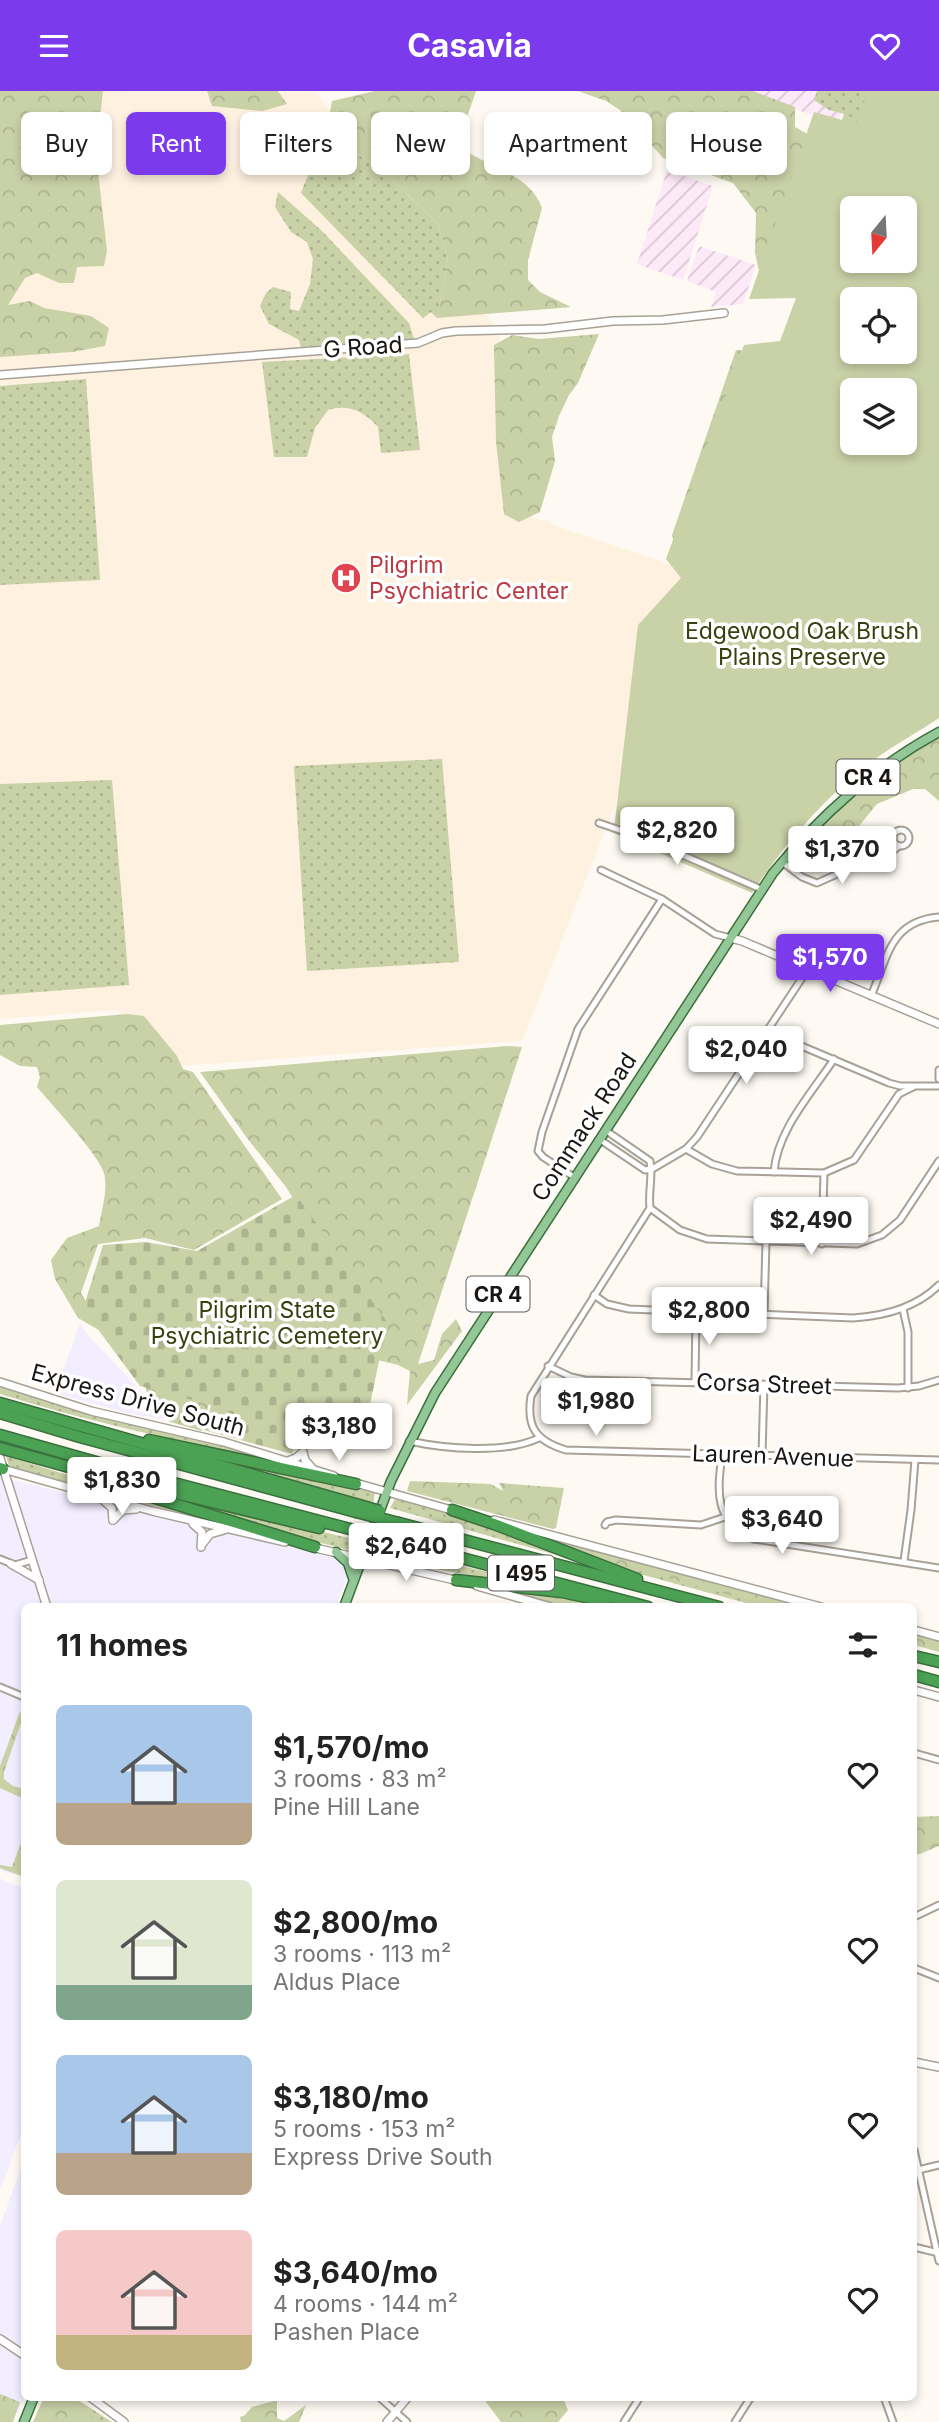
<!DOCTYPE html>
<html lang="en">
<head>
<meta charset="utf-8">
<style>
	:root { --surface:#fff; --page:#f2f2f2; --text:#222; --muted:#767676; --accent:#7c3aed }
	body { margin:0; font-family:Inter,sans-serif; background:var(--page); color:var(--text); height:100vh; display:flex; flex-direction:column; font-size:26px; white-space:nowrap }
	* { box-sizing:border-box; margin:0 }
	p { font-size:23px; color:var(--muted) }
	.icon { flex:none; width:38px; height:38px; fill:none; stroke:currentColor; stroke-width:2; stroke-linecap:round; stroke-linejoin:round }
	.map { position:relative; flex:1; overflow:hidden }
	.sheet { position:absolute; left:21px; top:1512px; width:896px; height:798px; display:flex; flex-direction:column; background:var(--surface); border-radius:10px; box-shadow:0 4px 10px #0003 }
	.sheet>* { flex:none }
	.banner { position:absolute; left:21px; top:21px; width:898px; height:63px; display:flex; gap:14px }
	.needle { width:46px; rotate:198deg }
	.controls { position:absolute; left:840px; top:105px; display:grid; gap:14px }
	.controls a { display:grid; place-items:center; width:77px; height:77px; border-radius:10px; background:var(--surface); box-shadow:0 4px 10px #0003; font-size:35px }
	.price { position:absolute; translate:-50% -60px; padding:0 16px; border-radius:7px; background:#fff; color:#222; font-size:23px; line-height:46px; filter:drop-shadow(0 2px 4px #0008) }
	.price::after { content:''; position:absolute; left:50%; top:42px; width:21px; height:16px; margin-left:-10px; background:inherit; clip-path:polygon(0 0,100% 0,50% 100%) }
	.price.on { background:var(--accent); color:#fff }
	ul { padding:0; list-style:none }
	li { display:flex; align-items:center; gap:21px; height:175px; padding:0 35px }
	li span { display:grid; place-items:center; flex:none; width:196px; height:140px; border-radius:10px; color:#555 }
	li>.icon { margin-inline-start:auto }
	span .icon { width:84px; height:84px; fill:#fffc; stroke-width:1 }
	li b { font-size:30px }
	h2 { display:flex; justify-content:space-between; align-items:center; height:84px; padding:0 35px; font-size:30px }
	.chip { padding:0 24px; border-radius:10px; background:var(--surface); box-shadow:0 4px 10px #0003; font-size:24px; line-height:63px }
	.chip.on { background:var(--accent); color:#fff }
	header { display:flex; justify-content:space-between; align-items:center; height:91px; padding:0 35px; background:var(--accent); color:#fff; font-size:32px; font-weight:700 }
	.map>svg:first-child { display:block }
	.commercial { fill:#f2edff }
	.industrial { fill:url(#industrial-furrows) }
	.built { fill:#fef1e0 }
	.grass { fill:url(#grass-dots) }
	.forest { fill:url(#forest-crowns) }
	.cemetery { fill:url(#cemetery-stones) }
	.green { fill:#c9d1a7; fill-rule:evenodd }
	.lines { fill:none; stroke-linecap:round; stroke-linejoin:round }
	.street-casing { stroke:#a8a197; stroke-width:9 }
	.secondary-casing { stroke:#a8a197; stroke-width:10 }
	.primary-casing { stroke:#3a703d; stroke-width:11 }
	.highway-casing { stroke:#3a703d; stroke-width:13 }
	.street { stroke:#fff; stroke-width:5 }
	.secondary { stroke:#fff; stroke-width:7 }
	.primary { stroke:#93c798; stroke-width:8 }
	.highway { stroke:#4ba154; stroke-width:10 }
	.highway-bridge-casing { stroke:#3a703d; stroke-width:13; stroke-linecap:butt }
	.highway-bridge { stroke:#4ba154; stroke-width:10 }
	.labels { text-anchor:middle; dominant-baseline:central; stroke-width:7; stroke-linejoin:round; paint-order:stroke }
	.shield { fill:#fff; stroke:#5e5c5a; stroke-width:2 }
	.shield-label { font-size:21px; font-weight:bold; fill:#191613 }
	.street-label { font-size:23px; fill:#191613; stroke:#fff }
	.health-label { font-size:23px; fill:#be3a42; stroke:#fff; text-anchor:start }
	.park-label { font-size:23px; fill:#393f0d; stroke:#fff }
</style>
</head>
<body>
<header><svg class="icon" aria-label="menu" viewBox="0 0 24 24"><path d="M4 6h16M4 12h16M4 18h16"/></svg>Casavia<svg class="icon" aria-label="heart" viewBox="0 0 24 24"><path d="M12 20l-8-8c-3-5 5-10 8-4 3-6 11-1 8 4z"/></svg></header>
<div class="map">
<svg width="939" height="2331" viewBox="0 0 939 2331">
	<defs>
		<pattern id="industrial-furrows" width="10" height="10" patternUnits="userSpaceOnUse" patternTransform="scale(1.75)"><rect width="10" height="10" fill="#fee9f8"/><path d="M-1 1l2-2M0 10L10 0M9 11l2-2" fill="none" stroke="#d9c7d4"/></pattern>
		<pattern id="grass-dots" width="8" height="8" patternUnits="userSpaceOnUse" patternTransform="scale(1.75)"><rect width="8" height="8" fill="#c9d1a7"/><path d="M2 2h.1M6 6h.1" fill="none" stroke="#acb38f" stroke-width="1.8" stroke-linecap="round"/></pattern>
		<pattern id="forest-crowns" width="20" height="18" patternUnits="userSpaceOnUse" patternTransform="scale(1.75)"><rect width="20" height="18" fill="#c9d1a7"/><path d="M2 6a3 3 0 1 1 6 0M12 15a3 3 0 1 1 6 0" fill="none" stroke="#acb38f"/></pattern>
		<pattern id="cemetery-stones" width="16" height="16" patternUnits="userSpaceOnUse" patternTransform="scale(1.75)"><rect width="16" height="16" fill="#c9d1a7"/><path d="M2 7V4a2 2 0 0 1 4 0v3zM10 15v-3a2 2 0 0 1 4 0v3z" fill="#acb38f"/></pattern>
	</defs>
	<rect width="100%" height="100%" fill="#fefaf3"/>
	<!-- commercial -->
	<g class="commercial">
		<polygon points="80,1232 86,1242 168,1329 126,1322 55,1302"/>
		<polygon points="0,1386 353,1471 336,1515 24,1516 24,1758 13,1784 0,1779"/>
		<polygon points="0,1788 24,1797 24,2035 0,2099"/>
		<polygon points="24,2067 24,2305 18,2323 0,2312 0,2136"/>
	</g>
	<!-- industrial -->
	<g class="industrial">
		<polygon points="738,0 849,0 838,32"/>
		<polygon points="667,79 713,95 683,189 637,173"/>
		<polygon points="699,155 756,174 743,213 711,216 716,201 687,190"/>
	</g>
	<!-- built -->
	<polygon class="built" points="78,0 315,1 499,240 509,418 543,430 548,429 552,434 658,469 689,482 633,669 522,950 179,975 117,919 0,928 0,159"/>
	<!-- grass -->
	<g class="grass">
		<polygon points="817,0 875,0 870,23 856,41 803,192 808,205 939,197 939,211 905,215 905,208 852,208 852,220 808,228 790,235 798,209 797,205 780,202 844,23 829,19 814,9"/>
		<path d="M330,29L343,53L385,82L438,133L448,167L437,227L431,221L423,227L301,102C304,93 308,85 312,75C320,56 311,46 330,29Z"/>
		<polygon points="278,101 322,140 409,232 414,248 301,256 299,249 269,233 260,215 266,202 273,196 291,201 290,218 299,220 310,193 313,168 307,151 291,141 275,116"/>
		<path d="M409,263L420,359L381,362L378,336C363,320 349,313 328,319L315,337L307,366H274L262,271Z"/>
		<polygon points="86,288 100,489 0,494 0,295"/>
		<polygon points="442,668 459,871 307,880 294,675"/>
		<polygon points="112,689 129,894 0,904 0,693"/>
		<path d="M0,1294L78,1320L252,1361L262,1365V1367C173,1349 86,1330 0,1303Z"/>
		<polygon points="190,1361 315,1386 375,1402 373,1412"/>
		<polygon points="6,1365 217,1430 217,1432 13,1377 9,1375"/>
		<polygon points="165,1405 358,1449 356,1458 353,1460 273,1440"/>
		<polygon points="395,1408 468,1427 574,1469 390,1417"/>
		<polygon points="540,1445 807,1515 757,1515 625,1479"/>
		<polygon points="375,1453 543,1495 482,1487 374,1465"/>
		<polygon points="508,1498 614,1515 566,1515 507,1500"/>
		<polygon points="44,2306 75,2307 112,2331 33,2331"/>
	</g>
	<!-- forest -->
	<g class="forest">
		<polygon points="0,0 103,0 96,65 85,68 83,73 97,72 107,160 104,175 77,176 74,192 59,192 37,182 25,187 8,214 30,210 44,217 91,225 109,237 105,255 72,261 0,266"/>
		<polygon points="207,0 278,0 287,13 262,20 212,15"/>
		<path d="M375,0H476L461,44L463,58C490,77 530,83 542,117L528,169V189L540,201L571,216L437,227L448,167L438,133L385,82L343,53L329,26L332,10Z"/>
		<polygon points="578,0 753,0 795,16 795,36 809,44 759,180 755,162 756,122 733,92 663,67 620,19 606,10"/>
		<polygon points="599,243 578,292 569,304 559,325 552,346 555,370 540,421 519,431 504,423 496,350 494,254 512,244 539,248"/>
		<polygon points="736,259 751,260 676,459 672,444"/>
		<polygon points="939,645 939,710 925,698 913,698 877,713 823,779 794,772 791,765 849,706 922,653"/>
		<path d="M127,923L144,925L177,965L183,978L193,981L282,1108L194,1159L145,1147L98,1153L81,1202L104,1242L78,1227L55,1188L51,1169L67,1147L99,1135C102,1118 108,1099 104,1082C99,1064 51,1013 37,996L40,986L37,976L20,975L0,964V934Z"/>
		<polygon points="507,955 522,956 418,1273 434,1269 442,1243 456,1228 462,1240 407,1314 410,1280 398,1274 278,1245 323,1156 286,1096 247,1047 200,981"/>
		<polygon points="145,1292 209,1312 202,1340 170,1331 147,1303"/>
		<polygon points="410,1390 491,1393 503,1400 499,1392 564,1397 556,1437 553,1438 407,1400"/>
		<polygon points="569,1455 808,1515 772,1515 610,1472"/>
		<polygon points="507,1500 586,1513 595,1515 566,1515"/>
		<polygon points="914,1542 939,1549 939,1561 914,1554"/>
		<polygon points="23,1618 24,1623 4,1681 4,1688 13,1695 24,1698 24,1708 0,1697 0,1675 19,1623"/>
		<polygon points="939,1725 939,1755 920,1763 914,1763 914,1726"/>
		<polygon points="24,1743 24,1786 0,1777 0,1774 12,1776"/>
		<polygon points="0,2303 20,2311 13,2331 0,2331"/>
		<polygon points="49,2306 67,2307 99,2331 34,2331 41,2314"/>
		<polygon points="483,2307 563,2307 568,2319 558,2331 501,2331"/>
		<polygon points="277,2309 277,2327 284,2330 306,2314 299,2331 241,2331 240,2326 244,2325 252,2316"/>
	</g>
	<!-- cemetery -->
	<polygon class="cemetery" points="296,1104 387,1231 364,1343 300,1329 292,1363 204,1339 211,1314 140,1295 83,1218 103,1154 146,1151 197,1160"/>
	<!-- green -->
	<path class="green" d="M868,0H939V627C917,642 892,655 871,671C824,707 785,752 752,802L611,741L615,730L638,534L681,487L666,468L744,254L780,250L796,207L749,208L814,21L856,33ZM852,117H905V170H852ZM852,208H905V261H852ZM852,299H905V352H852Z"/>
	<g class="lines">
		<!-- street casing -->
		<g class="street-casing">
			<g id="street">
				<polyline points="599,732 646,748 763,799"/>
				<circle cx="901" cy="747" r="8"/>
				<polyline points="782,771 802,786 817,792 835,784 844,770 894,759 899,755"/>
				<polyline points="601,779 662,808 715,843 731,847"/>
				<path d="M871,905C888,866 890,830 939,826"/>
				<polyline points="766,940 889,992 900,995 939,995"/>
				<polyline points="939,979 939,988"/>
				<path d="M605,1039L650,1070C653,1086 648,1101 650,1117L531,1305C526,1336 536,1350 566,1359L939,1369"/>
				<polyline points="599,1048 645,1079 652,1078"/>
				<polyline points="686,1058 712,1073 737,1080 824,1082 854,1069 899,1003 913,996"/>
				<polyline points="652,1078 686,1058 697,1046 808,878"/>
				<path d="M774,1081C777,1039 812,1002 834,968"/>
				<polyline points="574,1086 543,1066 538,1060 542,1041 578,938 662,808"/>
				<polyline points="650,1117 680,1139 707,1148 857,1153 882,1144 900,1129 939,1070"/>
				<polyline points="822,1153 824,1082"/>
				<path d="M594,1204L607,1213L629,1218L853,1227C885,1225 916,1217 939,1194"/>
				<polyline points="903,1218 908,1241 908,1297"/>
				<polyline points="764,1223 766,1151"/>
				<polyline points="548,1275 571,1286 585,1289 898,1297 919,1295 939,1289"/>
				<polyline points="695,1291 696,1220"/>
				<path d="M409,1350C446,1358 505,1363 539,1347"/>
				<path d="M722,1364C717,1401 714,1431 754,1448L939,1477"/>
				<polyline points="762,1364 764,1293"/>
				<polyline points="605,1434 607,1431 616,1429 701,1434 725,1426"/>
				<polyline points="0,1468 15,1474 32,1469"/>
				<polyline points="904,1470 911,1419 915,1369"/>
				<polyline points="0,1596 24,1606"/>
				<polyline points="914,1662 939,1669"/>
				<polyline points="914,1826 939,1814"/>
				<polyline points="914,1877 939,1887"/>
				<polyline points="914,2059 939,2170"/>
				<polyline points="918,2079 939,2074"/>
				<polyline points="914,2156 939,2162"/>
				<polyline points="379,2306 407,2331"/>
				<polyline points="884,2306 893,2331"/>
				<polyline points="624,2331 640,2306"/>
				<polyline points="735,2331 751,2306"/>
			</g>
		</g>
		<!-- secondary casing -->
		<g class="secondary-casing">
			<g id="secondary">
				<polyline points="0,284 418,252 442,242 456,240 545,238 613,230 663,229 724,222"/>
				<polyline points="731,847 742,850 939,933"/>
				<polyline points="0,1291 91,1320 224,1351 334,1385"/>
				<polyline points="0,1367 47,1516"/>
				<polyline points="288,1370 296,1367 303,1361 305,1369 312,1377"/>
				<polyline points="3,1378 152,1420 285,1451"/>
				<polyline points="352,1391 455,1420"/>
				<polyline points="102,1408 112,1417 113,1429"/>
				<polyline points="113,1429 123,1419 136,1418"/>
				<polyline points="494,1429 821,1516"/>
				<polyline points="193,1433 202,1441 201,1456"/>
				<polyline points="203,1452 210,1443 224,1439"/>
				<polyline points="311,1456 459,1490"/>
				<polyline points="11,1473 39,1489"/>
				<polyline points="477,1495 551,1516"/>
				<polyline points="914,1539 939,1546"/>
				<polyline points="914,1599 939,1606"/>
				<polyline points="914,1971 939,1976"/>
				<polyline points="0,2248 24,2264"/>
				<polyline points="90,2306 124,2331"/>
				<polyline points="387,2331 408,2306"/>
			</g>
		</g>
		<!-- primary casing -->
		<g class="primary-casing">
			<g id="primary">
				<polyline points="336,1461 348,1472 353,1487"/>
				<path d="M344,1516L391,1390L435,1302L773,782C821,724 873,677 939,641"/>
				<polyline points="24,2331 34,2306"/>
			</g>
		</g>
		<!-- highway casing -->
		<g class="highway-casing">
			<g id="highway">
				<polyline points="0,1312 359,1414"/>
				<polyline points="0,1322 80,1346 356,1421"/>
				<polyline points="0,1344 135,1382 350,1438"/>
				<polyline points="149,1349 356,1393"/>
				<polyline points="0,1357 80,1379 319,1437"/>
				<polyline points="0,1377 3,1378"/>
				<polyline points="110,1393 315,1456"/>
				<polyline points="452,1419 494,1433 637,1488"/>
				<polyline points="399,1432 719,1516"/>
				<polyline points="393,1449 648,1516"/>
				<polyline points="456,1489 562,1501 605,1510"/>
				<polyline points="914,1565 939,1571"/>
				<polyline points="914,1584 939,1591"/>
			</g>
		</g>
		<!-- street -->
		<use href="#street" class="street"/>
		<!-- secondary -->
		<use href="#secondary" class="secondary"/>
		<!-- primary -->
		<use href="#primary" class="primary"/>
		<!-- highway -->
		<use href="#highway" class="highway"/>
		<!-- highway-bridge casing -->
		<g class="highway-bridge-casing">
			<g id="highway-bridge">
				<polyline points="359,1414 380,1420"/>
				<polyline points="356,1421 399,1432"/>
				<polyline points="350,1438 393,1449"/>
			</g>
		</g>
		<!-- highway-bridge -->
		<use href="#highway-bridge" class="highway-bridge"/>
	</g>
	<!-- icons -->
	<defs>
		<g id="hospital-disc" transform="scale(1.575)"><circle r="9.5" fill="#e0444e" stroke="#fff"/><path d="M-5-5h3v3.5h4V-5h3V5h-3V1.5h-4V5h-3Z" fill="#fff"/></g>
	</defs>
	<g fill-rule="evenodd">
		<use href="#hospital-disc" x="346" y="487"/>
	</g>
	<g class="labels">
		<!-- shield labels -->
		<g class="shield">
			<rect x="836.5" y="668.5" width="63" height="35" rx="5"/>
			<rect x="466.5" y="1185.5" width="63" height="35" rx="5"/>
			<rect x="488" y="1464.5" width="66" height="35" rx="5"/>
		</g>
		<g class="shield-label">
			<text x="868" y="686">CR 4</text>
			<text x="498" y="1203">CR 4</text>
			<text x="521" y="1482">I 495</text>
		</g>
		<!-- street labels -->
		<g class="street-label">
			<text transform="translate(363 256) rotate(-4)">G Road</text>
			<text transform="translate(584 1036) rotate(-57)">Commack Road</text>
			<text transform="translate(764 1293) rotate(2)">Corsa Street</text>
			<text transform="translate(138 1309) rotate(15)">Express Drive South</text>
			<text transform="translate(773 1365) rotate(2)">Lauren Avenue</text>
		</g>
		<!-- health labels -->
		<g class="health-label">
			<text x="369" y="474">Pilgrim<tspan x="369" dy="26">Psychiatric Center</tspan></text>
		</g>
		<!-- park labels -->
		<g class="park-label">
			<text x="802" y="540">Edgewood Oak Brush<tspan x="802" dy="26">Plains Preserve</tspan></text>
			<text x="267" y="1219">Pilgrim State<tspan x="267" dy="26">Psychiatric Cemetery</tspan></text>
		</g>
	</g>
</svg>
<div class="controls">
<a><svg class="needle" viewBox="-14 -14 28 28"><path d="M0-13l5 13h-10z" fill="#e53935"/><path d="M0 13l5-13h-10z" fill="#767676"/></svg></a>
<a><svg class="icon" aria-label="locate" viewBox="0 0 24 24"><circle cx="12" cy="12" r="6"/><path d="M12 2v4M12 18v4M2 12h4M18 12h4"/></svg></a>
<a><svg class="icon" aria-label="layers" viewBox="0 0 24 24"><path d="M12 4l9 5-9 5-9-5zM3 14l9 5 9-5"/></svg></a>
</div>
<b class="price" style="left:677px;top:776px">$2,820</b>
<b class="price" style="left:842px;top:795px">$1,370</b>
<b class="price on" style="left:830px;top:903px">$1,570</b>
<b class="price" style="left:746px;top:995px">$2,040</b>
<b class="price" style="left:811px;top:1166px">$2,490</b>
<b class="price" style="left:709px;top:1256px">$2,800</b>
<b class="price" style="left:596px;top:1347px">$1,980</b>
<b class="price" style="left:339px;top:1372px">$3,180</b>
<b class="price" style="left:122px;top:1426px">$1,830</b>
<b class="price" style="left:782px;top:1465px">$3,640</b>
<b class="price" style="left:406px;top:1492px">$2,640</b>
<div class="banner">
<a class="chip">Buy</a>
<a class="chip on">Rent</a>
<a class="chip">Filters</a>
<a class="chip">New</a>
<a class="chip">Apartment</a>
<a class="chip">House</a>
</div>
<section class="sheet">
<h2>11 homes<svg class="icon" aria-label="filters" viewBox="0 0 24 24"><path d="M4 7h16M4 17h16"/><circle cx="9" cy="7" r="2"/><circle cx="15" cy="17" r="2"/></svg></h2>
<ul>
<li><span style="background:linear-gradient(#a9c7e8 70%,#b9a48a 0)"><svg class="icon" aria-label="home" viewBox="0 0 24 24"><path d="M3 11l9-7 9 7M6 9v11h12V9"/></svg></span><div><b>$1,570/mo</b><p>3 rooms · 83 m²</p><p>Pine Hill Lane</p></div><svg class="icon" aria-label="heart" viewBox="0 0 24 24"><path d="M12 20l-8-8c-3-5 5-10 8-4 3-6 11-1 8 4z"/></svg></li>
<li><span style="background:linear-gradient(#dfe7d0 75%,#7fa58c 0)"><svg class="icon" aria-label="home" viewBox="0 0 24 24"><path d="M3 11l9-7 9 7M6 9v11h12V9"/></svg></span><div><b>$2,800/mo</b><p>3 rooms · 113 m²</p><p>Aldus Place</p></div><svg class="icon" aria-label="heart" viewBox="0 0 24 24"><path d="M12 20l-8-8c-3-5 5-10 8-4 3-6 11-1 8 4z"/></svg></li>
<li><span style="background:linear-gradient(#a9c7e8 70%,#b9a48a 0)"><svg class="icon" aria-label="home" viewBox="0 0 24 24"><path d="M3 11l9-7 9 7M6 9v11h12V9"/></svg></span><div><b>$3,180/mo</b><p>5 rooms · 153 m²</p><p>Express Drive South</p></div><svg class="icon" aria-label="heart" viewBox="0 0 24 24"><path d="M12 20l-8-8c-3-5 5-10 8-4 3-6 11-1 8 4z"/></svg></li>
<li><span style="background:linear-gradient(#f6c9c9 75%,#c2b280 0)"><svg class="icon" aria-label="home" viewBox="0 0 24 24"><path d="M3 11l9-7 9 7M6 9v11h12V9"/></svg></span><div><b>$3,640/mo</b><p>4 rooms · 144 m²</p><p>Pashen Place</p></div><svg class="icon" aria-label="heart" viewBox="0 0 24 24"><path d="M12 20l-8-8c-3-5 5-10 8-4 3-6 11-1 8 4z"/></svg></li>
</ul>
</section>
</div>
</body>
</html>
